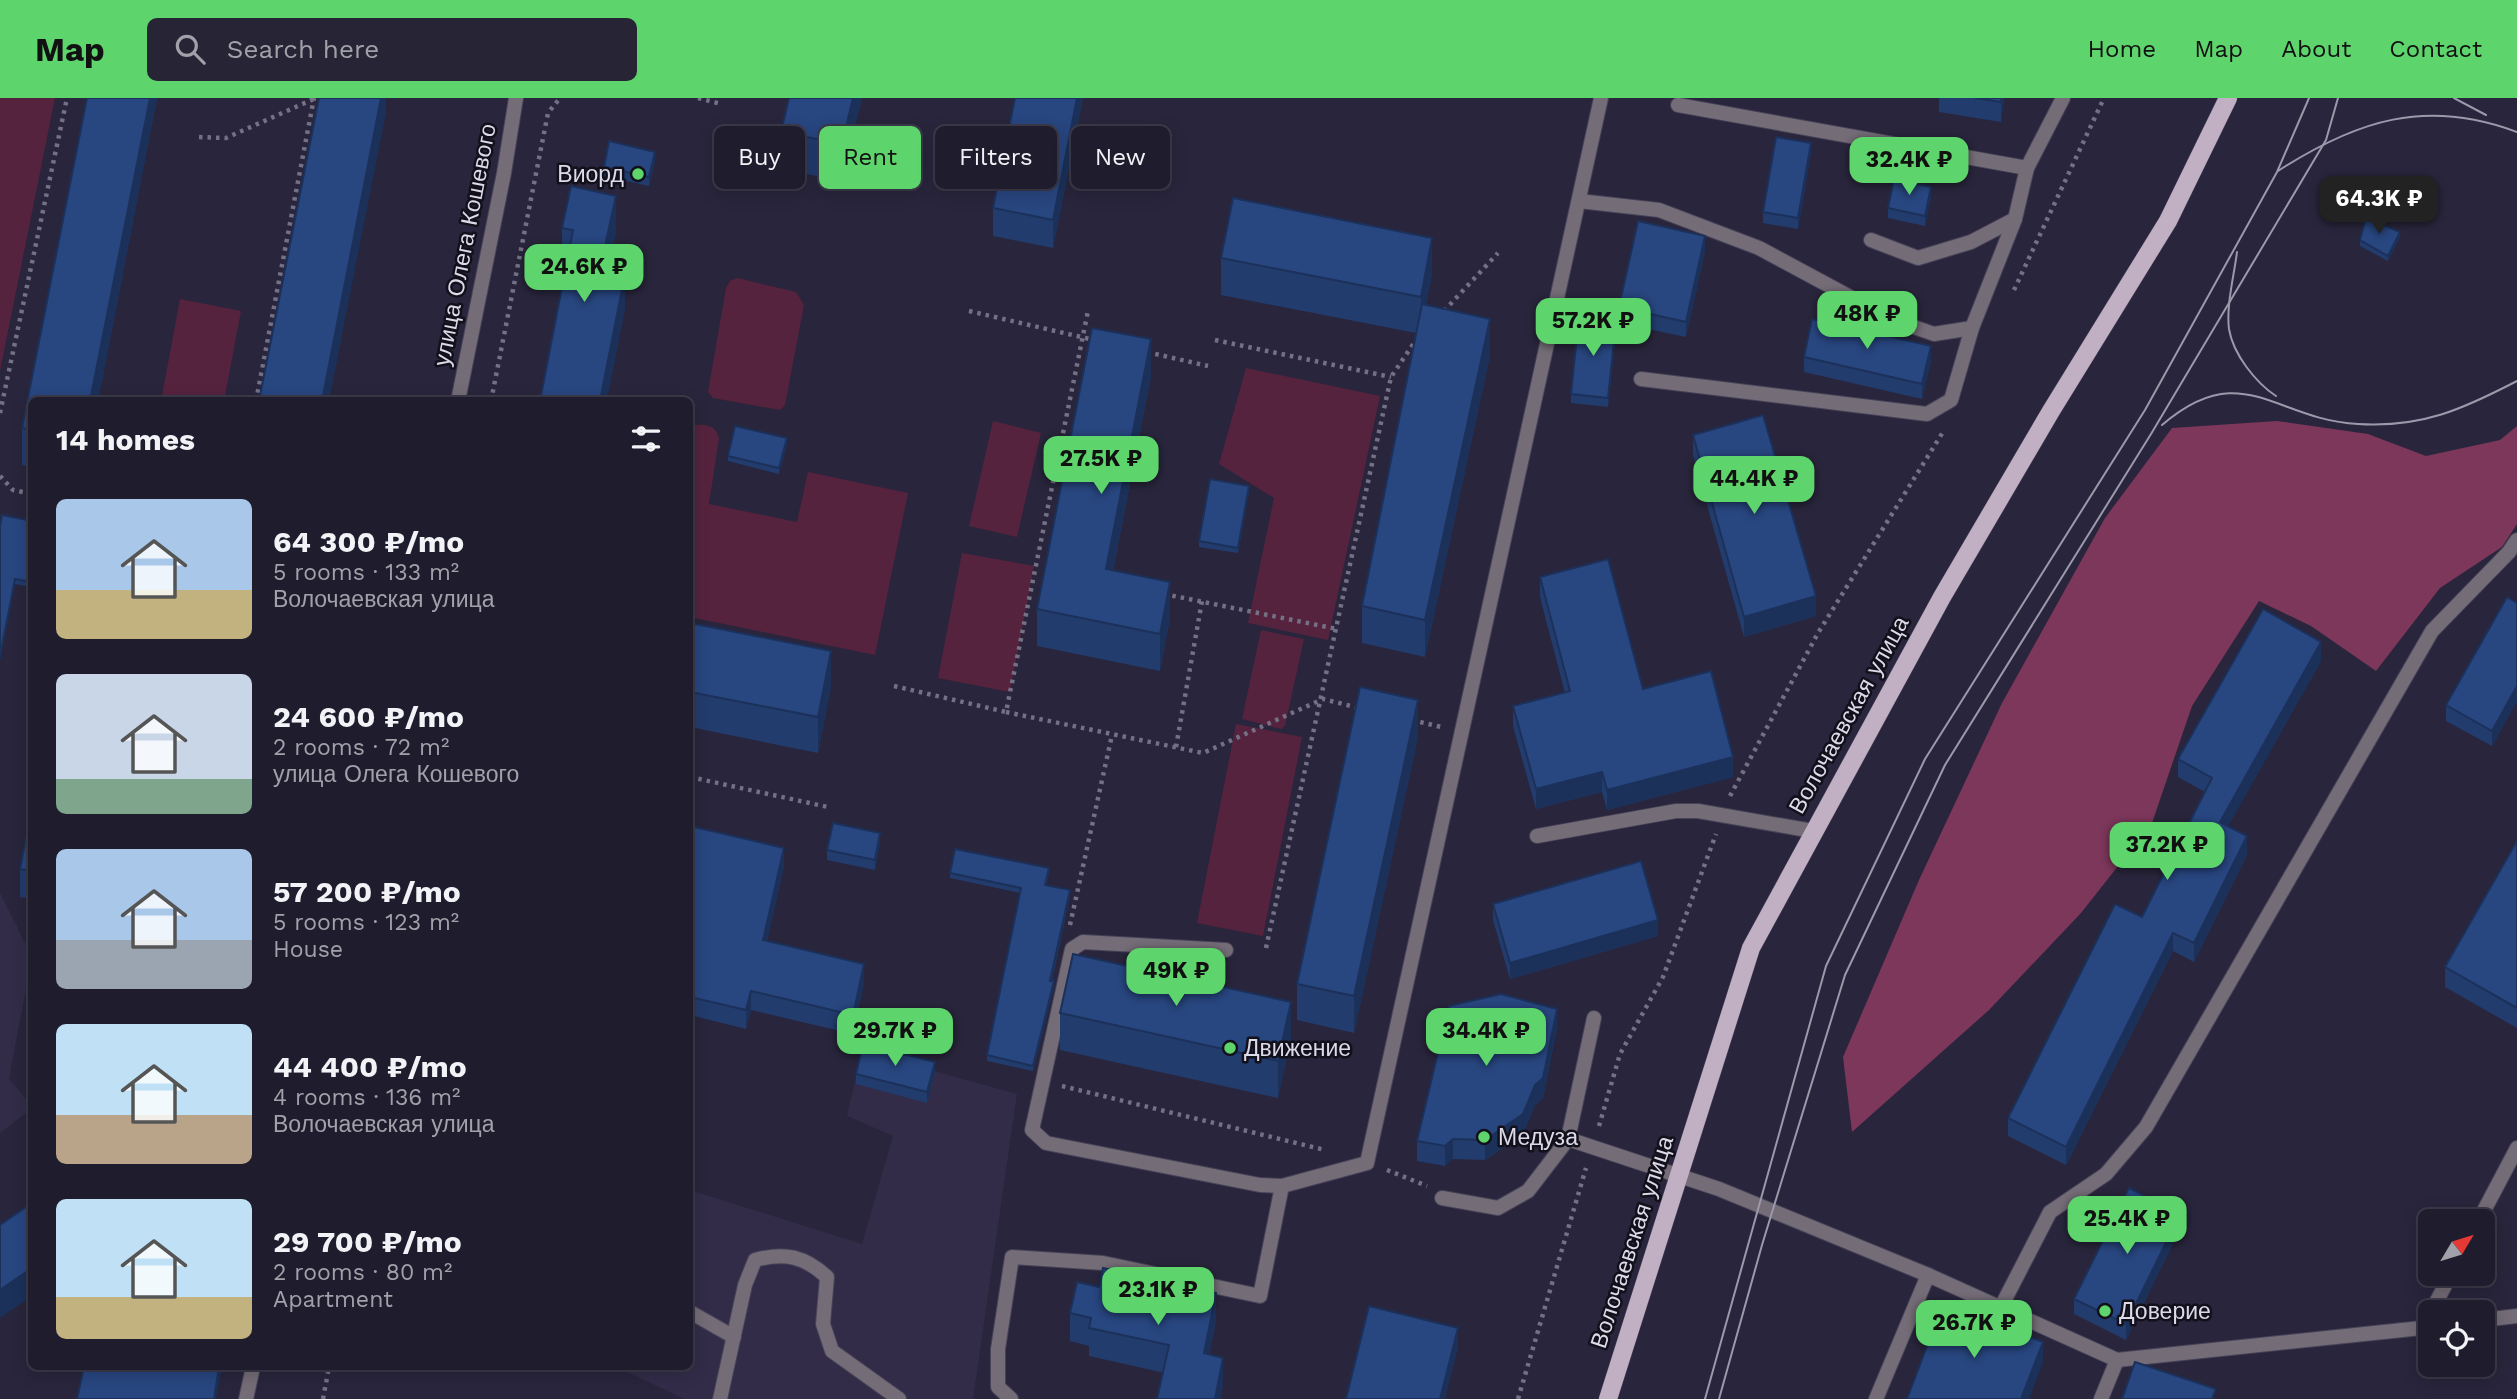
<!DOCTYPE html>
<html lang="en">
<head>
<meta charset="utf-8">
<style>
	:root { --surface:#1f1c2d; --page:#272535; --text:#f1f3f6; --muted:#a1a1aa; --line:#3c3a49; --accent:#5ed56c }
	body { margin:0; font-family:"Work Sans",sans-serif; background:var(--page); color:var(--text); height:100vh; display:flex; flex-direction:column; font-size:26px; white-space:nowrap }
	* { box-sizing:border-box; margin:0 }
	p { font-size:23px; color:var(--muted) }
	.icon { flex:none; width:38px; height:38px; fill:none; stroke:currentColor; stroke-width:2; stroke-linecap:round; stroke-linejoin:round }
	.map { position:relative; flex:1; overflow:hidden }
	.side { position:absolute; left:28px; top:299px; width:665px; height:973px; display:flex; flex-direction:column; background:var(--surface); border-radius:10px; box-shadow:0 4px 18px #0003,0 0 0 2px var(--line) }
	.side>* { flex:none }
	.top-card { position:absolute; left:714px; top:28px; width:665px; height:63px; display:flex; gap:14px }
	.needle { width:46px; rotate:52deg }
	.fabs { position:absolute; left:2418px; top:1111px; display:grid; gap:14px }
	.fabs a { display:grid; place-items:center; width:77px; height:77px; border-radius:10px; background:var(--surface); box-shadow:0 4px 18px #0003,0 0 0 2px var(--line); font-size:35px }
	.price { position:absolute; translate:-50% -60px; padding:0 16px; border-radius:14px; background:var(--accent); color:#111; font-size:23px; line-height:46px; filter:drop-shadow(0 2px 4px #0008) }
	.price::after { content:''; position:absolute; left:50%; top:42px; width:21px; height:16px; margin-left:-10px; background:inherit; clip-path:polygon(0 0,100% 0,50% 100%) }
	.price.active { background:#222; color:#fff }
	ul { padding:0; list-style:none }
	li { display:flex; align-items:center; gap:21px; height:175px; padding:0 28px }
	li span { display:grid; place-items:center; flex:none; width:196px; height:140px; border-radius:10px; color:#555 }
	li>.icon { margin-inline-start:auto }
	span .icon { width:84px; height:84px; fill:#fffc; stroke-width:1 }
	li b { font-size:30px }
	h2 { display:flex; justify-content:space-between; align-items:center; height:84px; padding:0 28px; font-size:30px }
	.tag { padding:0 24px; border-radius:10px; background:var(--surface); box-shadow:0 4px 18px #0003,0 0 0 2px var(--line); font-size:24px; line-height:63px }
	.tag.active { background:var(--accent); color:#111 }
	header { display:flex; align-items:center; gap:42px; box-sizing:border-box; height:98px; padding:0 35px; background:var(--accent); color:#111 }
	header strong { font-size:33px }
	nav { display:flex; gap:38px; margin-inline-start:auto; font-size:24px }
	.search { width:490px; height:63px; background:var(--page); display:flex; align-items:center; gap:18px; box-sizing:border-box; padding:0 24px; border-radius:10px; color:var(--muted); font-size:26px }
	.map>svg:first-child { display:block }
	.built { fill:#322c49 }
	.green { fill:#56233e }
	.forest { fill:#7c375b }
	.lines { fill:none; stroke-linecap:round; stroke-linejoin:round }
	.lane-casing { stroke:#464258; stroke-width:16 }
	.street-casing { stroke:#464258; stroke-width:16 }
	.primary-casing { stroke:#464258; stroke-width:19 }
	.path { stroke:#747185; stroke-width:4.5; stroke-dasharray:3.5 5; stroke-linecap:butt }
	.lane { stroke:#746c76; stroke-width:14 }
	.street { stroke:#746c76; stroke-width:14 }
	.primary { stroke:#c1afc4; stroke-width:18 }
	.tram { stroke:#9c99ab; stroke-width:2 }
	.wall { fill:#223c6e }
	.shaded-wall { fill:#1c315a }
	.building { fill:#284680; stroke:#1c315a; stroke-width:2 }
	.poi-dot { fill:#5ed56c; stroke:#12101a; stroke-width:2.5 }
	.labels { text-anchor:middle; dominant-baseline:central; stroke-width:5; stroke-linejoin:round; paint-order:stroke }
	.poi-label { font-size:23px; fill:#dcdae9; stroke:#12101a; text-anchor:start }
	.street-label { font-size:23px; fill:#dcdae9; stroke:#12101a }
</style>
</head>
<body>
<header>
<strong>Map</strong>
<div class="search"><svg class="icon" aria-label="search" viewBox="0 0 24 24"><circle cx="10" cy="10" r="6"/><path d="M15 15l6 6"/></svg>Search here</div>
<nav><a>Home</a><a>Map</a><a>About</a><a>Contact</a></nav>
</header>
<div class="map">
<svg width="2517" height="1301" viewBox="0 0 2517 1301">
	<rect width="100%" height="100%" fill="#29253c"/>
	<!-- built -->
	<g class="built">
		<polygon points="0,795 32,859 9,981 31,1007 31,1011 0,1035"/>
		<polygon points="862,953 1017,996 973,1301 684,1301 617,1269 690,1269 690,1092 862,1146 893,1038 847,1018"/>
	</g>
	<!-- green -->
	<g class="green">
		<polygon points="0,0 55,0 0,273"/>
		<polygon points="737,180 796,194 804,207 785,307 780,312 713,300 708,294 726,190 730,183"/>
		<polygon points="180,201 241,213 224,303 161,303"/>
		<polygon points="1246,270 1380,298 1328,542 1248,525 1274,400 1219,366"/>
		<polygon points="993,323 1041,335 1017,439 969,428"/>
		<path d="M694,327C706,326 716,327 719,340L709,406L797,424L808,374L908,395L875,557L690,519V331Z"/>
		<polygon points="962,455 1034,468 1010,594 938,580"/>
		<polygon points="1261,532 1304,541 1285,628 1281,631 1242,621"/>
		<polygon points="1236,626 1302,639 1263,838 1197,825"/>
	</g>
	<!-- forest -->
	<polygon class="forest" points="2277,323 2368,336 2426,358 2500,342 2517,328 2517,426 2502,449 2440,490 2376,573 2311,528 2259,503 2192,608 2152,725 2081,815 1989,912 1852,1034 1843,959 1919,782 2002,605 2105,420 2172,330"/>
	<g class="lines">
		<!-- lane casing -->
		<g class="lane-casing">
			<g id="lane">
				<polyline points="1678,7 2027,70"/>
				<polyline points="1579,103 1659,112 1759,150 1891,221 1934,236 1972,230"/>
				<polyline points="1871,142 1918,160 1971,144 2015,121"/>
				<polyline points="1641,281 1927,316 1951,302 1972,230 2015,121 2027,70 2063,0"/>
				<polyline points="1537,738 1676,713 1698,713 1813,733"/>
				<polyline points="1226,852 1083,844 1072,851 1032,1032 1046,1045 1260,1087 1282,1088 1367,1065 1601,0"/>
				<polyline points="1568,1041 1719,1091 1928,1177 2117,1262 2431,1229"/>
				<polyline points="1442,1100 1498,1110 1528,1093 1568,1041 1594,920"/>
				<polyline points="2478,1124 2517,1050"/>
				<polyline points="2001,1209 2050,1114 2106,1076 2146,1029 2432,533 2509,454 2517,442"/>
				<polyline points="690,1214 734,1239"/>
				<polyline points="2431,1214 2451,1176"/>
				<polyline points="2483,1222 2517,1218"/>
				<path d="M720,1301L745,1187L755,1162C785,1154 804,1158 827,1179L823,1226L832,1253L899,1301"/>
				<polyline points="1011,1301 998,1289 998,1251 1012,1159 1103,1165 1260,1198 1282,1088"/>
				<polyline points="1876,1301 1928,1177"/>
			</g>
		</g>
		<!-- street casing -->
		<g class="street-casing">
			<g id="street">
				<polyline points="458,303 504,75 516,0"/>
				<polyline points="246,1301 253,1269"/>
				<polyline points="2101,1301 2117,1262"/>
			</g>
		</g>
		<!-- primary casing -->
		<g class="primary-casing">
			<polyline id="primary" points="1608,1301 1751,850 1942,499 2051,313 2168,123 2228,0"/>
		</g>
		<!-- path -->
		<g class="path">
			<polyline points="698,0 721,6"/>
			<polyline points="199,39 226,40 316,0"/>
			<polyline points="2014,192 2104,0"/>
			<polyline points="969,213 1094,242"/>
			<polyline points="1444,213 1498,155"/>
			<polyline points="1215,242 1391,279"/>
			<polyline points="1147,254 1208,268"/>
			<polyline points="256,303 314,0"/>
			<polyline points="491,303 548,15 560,0"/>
			<polyline points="0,315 67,0"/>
			<polyline points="0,378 13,392 32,396"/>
			<polyline points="1164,496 1337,531"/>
			<polyline points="894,588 1006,614 1088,213"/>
			<polyline points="1006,614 1203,655 1323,601 1359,610"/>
			<polyline points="1412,622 1441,629"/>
			<polyline points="1176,649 1202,503"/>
			<polyline points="690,679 828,709"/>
			<polyline points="1730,698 1818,535 1943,334"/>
			<polyline points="1070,827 1112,637"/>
			<polyline points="1266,850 1391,279 1416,242"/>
			<polyline points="1062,988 1325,1052"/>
			<polyline points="1599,1028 1620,956 1663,879 1716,736"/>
			<polyline points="1387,1072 1427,1088"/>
			<polyline points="323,1301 329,1269"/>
			<polyline points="1518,1301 1586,1070"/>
		</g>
		<!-- lane -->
		<use href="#lane" class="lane"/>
		<!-- street -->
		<use href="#street" class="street"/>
		<!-- primary -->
		<use href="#primary" class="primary"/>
		<!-- tram -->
		<g class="tram">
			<polyline points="2454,0 2486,17"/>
			<path d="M2278,73C2357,22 2426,0 2517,34"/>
			<path d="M2237,154C2234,178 2226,208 2229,231C2233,256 2256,285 2276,298"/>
			<path d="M2162,327C2242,258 2275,322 2358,326C2422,330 2463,311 2517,283"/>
			<polyline points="1705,1301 1826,868 1925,661 2145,312 2277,74 2309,0"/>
			<polyline points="1719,1301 1762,1147 1845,877 1945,667 2151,336 2326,42 2338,0"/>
		</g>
	</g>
	<!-- wall -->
	<g class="wall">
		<polygon points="87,0 157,0 98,303 32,303 32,369 22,367 22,330"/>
		<polygon points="789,0 862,0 842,83 781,71 781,34"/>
		<polygon points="1083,0 1053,150 993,138 993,110"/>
		<polygon points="1939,0 2004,0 2001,24 1939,14"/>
		<polygon points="1811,55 1798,131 1763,125 1763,114"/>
		<polygon points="655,63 649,88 604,78 604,69"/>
		<polygon points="1931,99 1925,128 1888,120 1888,110"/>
		<polygon points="562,130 616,134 608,173 625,211 566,166 562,165"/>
		<polygon points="2400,139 2388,163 2360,148 2360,142"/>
		<polygon points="1705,153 1686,239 1619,225 1619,209"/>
		<polygon points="1221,160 1432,176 1426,207 1490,257 1425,559 1362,545 1362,508 1416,235 1221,197"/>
		<polygon points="1616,233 1608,309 1571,305 1571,296"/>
		<polygon points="1804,259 1931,263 1922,301 1804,274"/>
		<polygon points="1151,278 1113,473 1170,520 1160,573 1037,548 1037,511"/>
		<polygon points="1693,337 1816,518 1744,539 1693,357"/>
		<polygon points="787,346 779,376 728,363 728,358"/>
		<polygon points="1249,393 1238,455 1199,449 1199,443"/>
		<polygon points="32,423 31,489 15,486 0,428"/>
		<polygon points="1540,479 1643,591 1733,679 1607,712 1602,694 1536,711 1513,628 1513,608 1565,595 1540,499"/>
		<polygon points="2517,505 2517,603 2492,648 2446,623 2446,607"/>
		<polygon points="690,525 831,589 818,655 690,629"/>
		<polygon points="2321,563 2228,728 2247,757 2194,864 2173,853 2066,1067 2008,1038 2008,1020 2142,819 2205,694 2178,679 2178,661"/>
		<polygon points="1418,639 1354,935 1297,922 1297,886"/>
		<polygon points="32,709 32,801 20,799 20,771"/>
		<polygon points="690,728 784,768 767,843 864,885 853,936 751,912 746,931 690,917"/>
		<polygon points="2517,743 2517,930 2445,889 2445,869"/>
		<polygon points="880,745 875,772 827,762 827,752"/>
		<polygon points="950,775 1049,776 1046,788 1070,798 1052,883 1054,889 1033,973 987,963 987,957 1020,795 950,780"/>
		<polygon points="1493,806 1658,838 1510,881 1493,822"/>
		<polygon points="1060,915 1291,941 1278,1000 1060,952"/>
		<polygon points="1557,931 1543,1000 1535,1007 1523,1036 1485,1062 1453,1061 1445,1068 1417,1063 1417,1043"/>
		<polygon points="935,974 927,1005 856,986 856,976"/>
		<polygon points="2180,1131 2126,1242 2074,1216 2074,1201"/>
		<polygon points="1070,1215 1216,1223 1209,1257 1223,1288 1089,1258 1089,1248 1070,1243"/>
	</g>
	<!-- shaded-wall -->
	<g class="shaded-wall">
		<polygon points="150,0 157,0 98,303 90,303"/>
		<polygon points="381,0 386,0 386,14 329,303 322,303"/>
		<polygon points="853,0 862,0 842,83 842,46"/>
		<polygon points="1077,0 1083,0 1053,150 1053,122"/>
		<polygon points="2001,0 2004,0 2001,24"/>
		<polygon points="1811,45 1811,55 1798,131 1798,120"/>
		<polygon points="655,54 655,63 649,88 649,79"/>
		<polygon points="1931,89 1931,99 1925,128 1925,118"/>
		<polygon points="616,98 616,134 600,207 600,171"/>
		<polygon points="2400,134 2400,139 2388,163 2388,158"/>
		<polygon points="1705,138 1705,153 1686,239 1686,224"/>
		<polygon points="1432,140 1432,176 1421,236 1421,199"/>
		<polygon points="625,176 625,211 607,303 600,303"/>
		<polygon points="1490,221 1490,257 1425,559 1425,522"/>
		<polygon points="1616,224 1616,233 1608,309 1608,300"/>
		<polygon points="1151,241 1151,278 1106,508 1106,471"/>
		<polygon points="1931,248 1931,263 1922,301 1922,286"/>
		<polygon points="787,340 787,346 779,376 779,370"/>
		<polygon points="1249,388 1249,393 1238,455 1238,450"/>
		<polygon points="15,481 15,486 0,564 0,558"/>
		<polygon points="1170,484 1170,520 1160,573 1160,536"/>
		<polygon points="1816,498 1816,518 1744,539 1744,519"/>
		<polygon points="2321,544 2321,563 2220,743 2220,724"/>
		<polygon points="831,553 831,589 818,655 818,619"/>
		<polygon points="2517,588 2517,603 2492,648 2492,633"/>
		<polygon points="1418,602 1418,639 1354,935 1354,898"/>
		<polygon points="1733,659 1733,679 1607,712 1607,692"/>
		<polygon points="1602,674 1602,694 1536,711 1536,691"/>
		<polygon points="880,735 880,745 875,772 875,762"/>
		<polygon points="2247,738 2247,757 2194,864 2194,845"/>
		<polygon points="784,750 784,768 763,861 763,842"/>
		<polygon points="1070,792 1070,798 1050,888 1050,883"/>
		<polygon points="1658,822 1658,838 1510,881 1510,865"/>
		<polygon points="2173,835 2173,853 2066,1067 2066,1049"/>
		<polygon points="864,866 864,885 853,936 853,917"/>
		<polygon points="1054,883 1054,889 1033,973 1033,968"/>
		<polygon points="751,893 751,912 746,931 746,912"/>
		<polygon points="1291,904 1291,941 1278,1000 1278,963"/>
		<polygon points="1557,911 1557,931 1543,1000 1535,1007 1523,1036 1485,1062 1485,1042"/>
		<polygon points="935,964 935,974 927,1005 927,994"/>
		<polygon points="1453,1041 1453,1061 1445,1068 1445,1048"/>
		<polygon points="2180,1116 2180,1131 2126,1242 2126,1226"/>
		<polygon points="32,1170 32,1198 0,1220 0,1192"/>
		<polygon points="1216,1195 1216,1223 1204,1283 1204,1255"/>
		<polygon points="1458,1230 1458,1250 1445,1301 1440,1301"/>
		<polygon points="2043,1244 2043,1264 2029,1301 2021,1301"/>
		<polygon points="1223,1260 1223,1288 1221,1301 1215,1301"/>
		<polygon points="219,1269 222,1269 216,1301 214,1301"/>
	</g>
	<!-- building -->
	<g class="building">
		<polygon points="87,0 150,0 90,303 32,303 32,332 22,330"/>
		<polygon points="319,0 381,0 322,303 259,303"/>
		<polygon points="789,0 853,0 842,46 781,34"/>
		<polygon points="1015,0 1077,0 1053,122 993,110"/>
		<polygon points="1975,0 2001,0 2001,4"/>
		<polygon points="1776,39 1811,45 1798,120 1763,114"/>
		<polygon points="609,43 655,54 649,79 604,69"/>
		<polygon points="1894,81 1931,89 1925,118 1888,110"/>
		<polygon points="571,88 616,98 600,171 625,176 600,303 540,303 573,132 562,130"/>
		<polygon points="1233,100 1432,140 1421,199 1221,160"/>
		<polygon points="2366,120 2400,134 2388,158 2360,142"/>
		<polygon points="1638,123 1705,138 1686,224 1619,209"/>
		<polygon points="1422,206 1490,221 1425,522 1362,508"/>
		<polygon points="1579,219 1616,224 1608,300 1571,296"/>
		<polygon points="1812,221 1931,248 1922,286 1804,259"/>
		<polygon points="1092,230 1151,241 1106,471 1170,484 1160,536 1037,511"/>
		<polygon points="1763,317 1816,498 1744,519 1693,337"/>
		<polygon points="735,328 787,340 779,370 728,358"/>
		<polygon points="1210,381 1249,388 1238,450 1199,443"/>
		<polygon points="2,417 32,423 32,481 31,484 15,481 0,558 0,428"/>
		<polygon points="1608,461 1643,591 1711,573 1733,659 1607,692 1602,674 1536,691 1513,608 1570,593 1540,479"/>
		<polygon points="2507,499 2517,505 2517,588 2492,633 2446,607"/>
		<polygon points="2263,511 2321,544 2220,724 2247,738 2194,845 2173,835 2066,1049 2008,1020 2115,806 2142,819 2212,680 2178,661"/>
		<polygon points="690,525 831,553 818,619 690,594"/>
		<polygon points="1360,589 1418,602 1354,898 1297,886"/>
		<polygon points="32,709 32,773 20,771"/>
		<polygon points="833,725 880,735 875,762 827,752"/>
		<polygon points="690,728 784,750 763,842 864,866 853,917 751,893 746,912 690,899"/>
		<polygon points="2517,743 2517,910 2445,869"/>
		<polygon points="955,751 1049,770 1045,787 1070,792 1050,883 1054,883 1033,968 987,957 1021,790 950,775"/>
		<polygon points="1641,763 1658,822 1510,865 1493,806"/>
		<polygon points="1073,856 1291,904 1278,963 1060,915"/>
		<polygon points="1501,896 1557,911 1543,980 1535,987 1523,1016 1485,1042 1453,1041 1445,1048 1417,1043 1449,908"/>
		<polygon points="863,946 935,964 927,994 856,976"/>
		<polygon points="2129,1090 2180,1116 2126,1226 2074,1201"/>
		<polygon points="32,1105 32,1170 0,1192 0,1127"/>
		<polygon points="1103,1170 1216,1195 1204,1255 1223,1260 1215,1301 1157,1301 1169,1247 1089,1230 1091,1220 1070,1215 1077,1184 1099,1189"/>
		<polygon points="1943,1206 2043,1244 2021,1301 1907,1301"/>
		<polygon points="1369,1208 1458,1230 1440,1301 1346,1301"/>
		<polygon points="2135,1264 2216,1291 2212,1301 2122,1301"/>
		<polygon points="84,1269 219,1269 214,1301 77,1301"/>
	</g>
	<!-- markers -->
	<g class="poi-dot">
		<circle cx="638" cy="76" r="7"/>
		<circle cx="1230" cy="950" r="7"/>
		<circle cx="1484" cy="1039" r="7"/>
		<circle cx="2105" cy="1213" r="7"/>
	</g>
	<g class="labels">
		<!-- poi labels -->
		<g class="poi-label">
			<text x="624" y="76" text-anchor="end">Виорд</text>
			<text x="1244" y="950">Движение</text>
			<text x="1498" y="1039">Медуза</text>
			<text x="2119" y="1213">Доверие</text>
		</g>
		<!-- street labels -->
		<g class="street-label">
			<text transform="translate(465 147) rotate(-79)">улица Олега Кошевого</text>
			<text transform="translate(1849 617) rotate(-61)">Волочаевская улица</text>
			<text transform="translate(1632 1144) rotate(-72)">Волочаевская улица</text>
		</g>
	</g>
</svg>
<div class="fabs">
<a><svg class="needle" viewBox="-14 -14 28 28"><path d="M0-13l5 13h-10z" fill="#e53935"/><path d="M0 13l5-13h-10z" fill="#a1a1aa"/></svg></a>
<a><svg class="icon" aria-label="locate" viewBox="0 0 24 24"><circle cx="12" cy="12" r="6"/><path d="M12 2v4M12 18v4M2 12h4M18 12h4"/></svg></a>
</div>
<b class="price" style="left:1909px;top:99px">32.4K ₽</b>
<b class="price active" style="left:2379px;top:138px">64.3K ₽</b>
<b class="price" style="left:584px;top:206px">24.6K ₽</b>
<b class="price" style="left:1867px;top:253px">48K ₽</b>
<b class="price" style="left:1593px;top:260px">57.2K ₽</b>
<b class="price" style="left:1101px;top:398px">27.5K ₽</b>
<b class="price" style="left:1754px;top:418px">44.4K ₽</b>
<b class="price" style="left:2167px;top:784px">37.2K ₽</b>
<b class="price" style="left:1176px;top:910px">49K ₽</b>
<b class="price" style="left:895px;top:970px">29.7K ₽</b>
<b class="price" style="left:1486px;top:970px">34.4K ₽</b>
<b class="price" style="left:2127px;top:1158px">25.4K ₽</b>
<b class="price" style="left:1158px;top:1229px">23.1K ₽</b>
<b class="price" style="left:1974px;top:1262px">26.7K ₽</b>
<div class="top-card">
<a class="tag">Buy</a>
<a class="tag active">Rent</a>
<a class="tag">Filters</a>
<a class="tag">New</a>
</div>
<section class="side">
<h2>14 homes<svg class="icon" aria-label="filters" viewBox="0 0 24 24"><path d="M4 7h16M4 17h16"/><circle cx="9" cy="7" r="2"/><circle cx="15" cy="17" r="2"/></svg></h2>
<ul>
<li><span style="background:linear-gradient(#a9c7e8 65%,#c2b280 0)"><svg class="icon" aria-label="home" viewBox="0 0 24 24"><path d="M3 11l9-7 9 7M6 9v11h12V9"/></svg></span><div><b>64 300 ₽/mo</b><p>5 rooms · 133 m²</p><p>Волочаевская улица</p></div></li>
<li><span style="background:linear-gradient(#c9d6e8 75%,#7fa58c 0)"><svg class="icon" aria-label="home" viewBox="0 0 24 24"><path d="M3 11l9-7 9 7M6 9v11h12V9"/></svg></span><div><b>24 600 ₽/mo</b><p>2 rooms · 72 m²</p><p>улица Олега Кошевого</p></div></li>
<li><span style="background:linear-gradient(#a9c7e8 65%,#9aa5b1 0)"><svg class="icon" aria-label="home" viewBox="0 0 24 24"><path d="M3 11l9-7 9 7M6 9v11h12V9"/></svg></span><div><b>57 200 ₽/mo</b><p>5 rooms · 123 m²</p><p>House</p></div></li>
<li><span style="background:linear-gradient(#bfe0f5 65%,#b9a48a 0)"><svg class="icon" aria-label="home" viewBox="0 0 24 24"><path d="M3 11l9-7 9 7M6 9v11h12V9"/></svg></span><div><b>44 400 ₽/mo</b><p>4 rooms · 136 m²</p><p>Волочаевская улица</p></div></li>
<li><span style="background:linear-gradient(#bfe0f5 70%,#c2b280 0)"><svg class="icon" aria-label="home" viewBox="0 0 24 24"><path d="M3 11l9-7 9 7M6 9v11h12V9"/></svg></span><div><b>29 700 ₽/mo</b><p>2 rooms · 80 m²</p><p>Apartment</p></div></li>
</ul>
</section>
</div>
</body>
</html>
